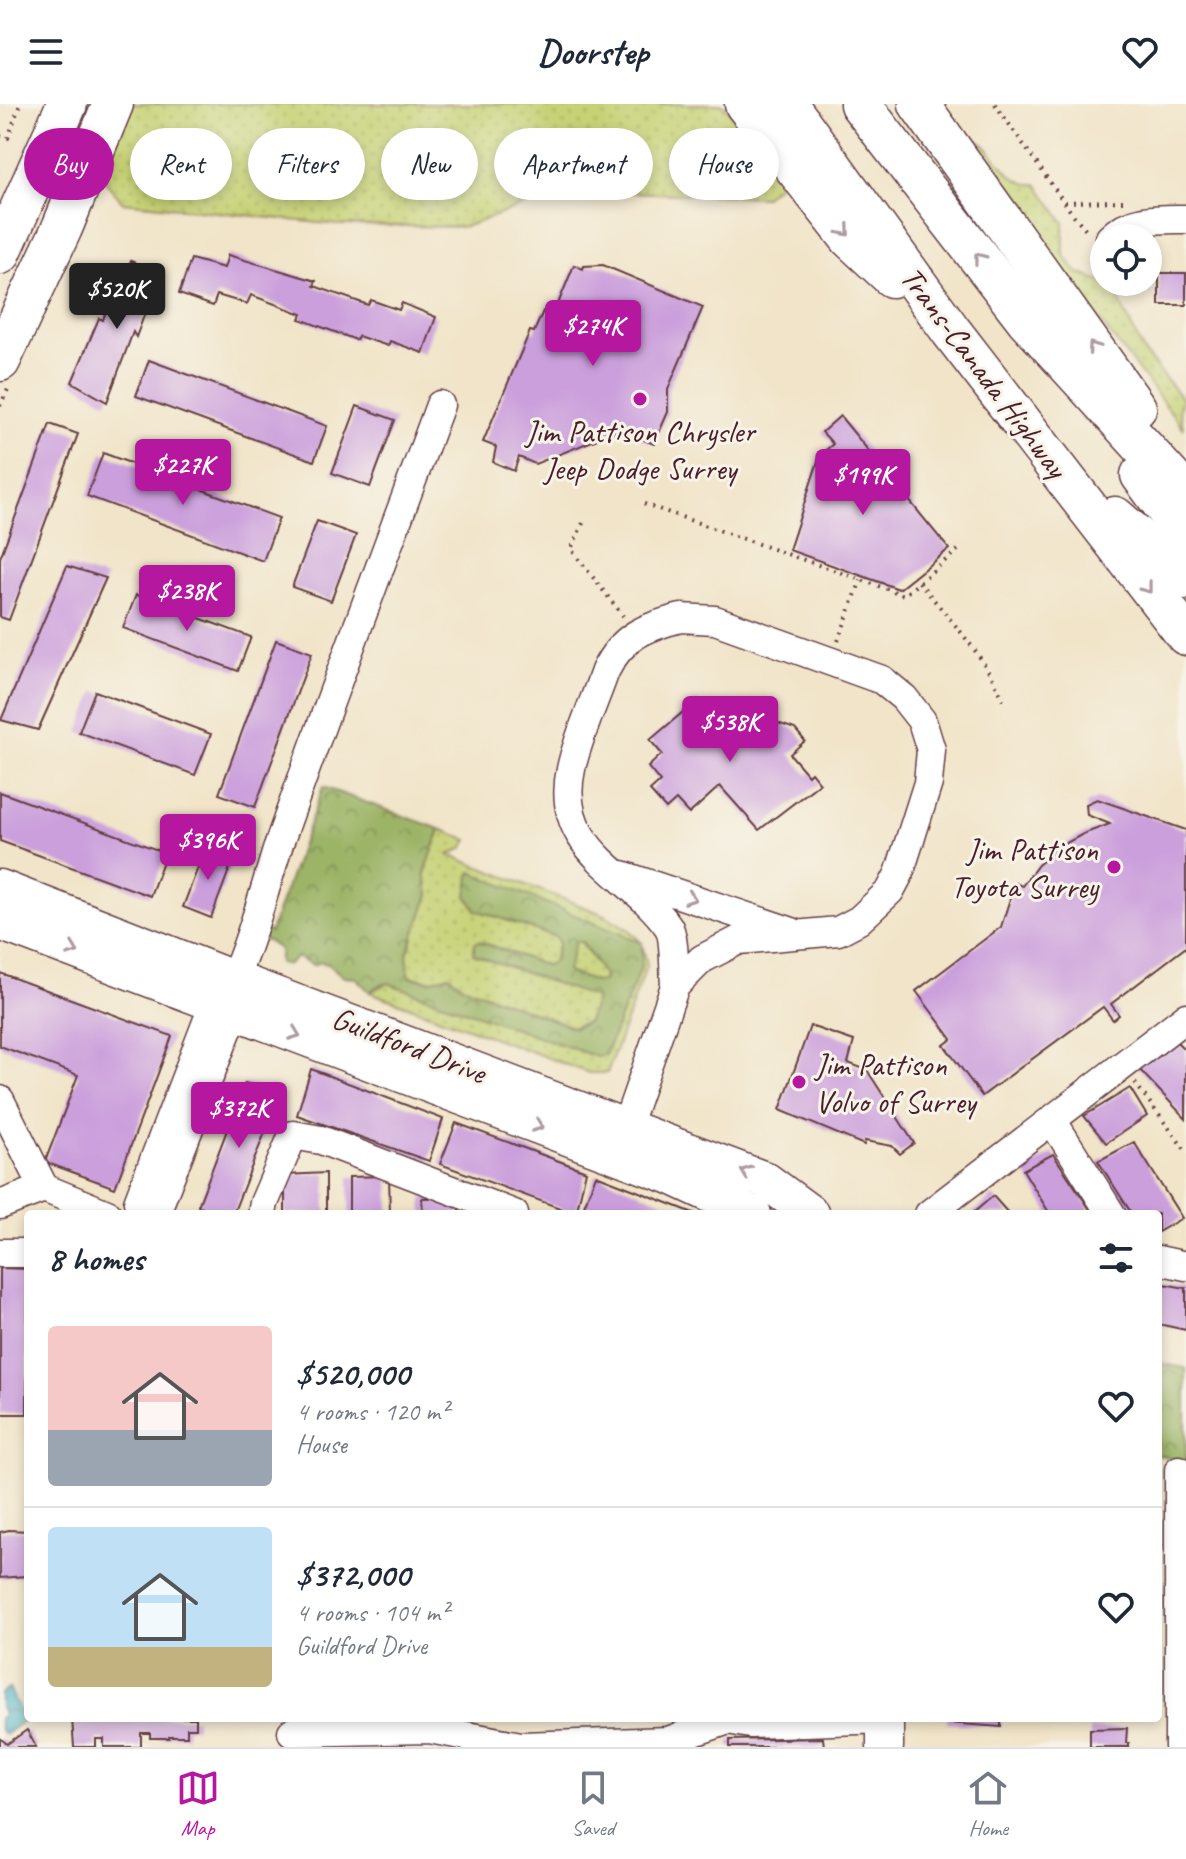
<!DOCTYPE html>
<html lang="en">
<head>
<meta charset="utf-8">
<style>
	:root { --surface:#fff; --page:#f2f2f3; --text:#1f2937; --muted:#747a83; --line:#e0e1e3; --accent:#b5179e }
	body { margin:0; font-family:Caveat,sans-serif; background:var(--page); color:var(--text); height:100vh; display:flex; flex-direction:column; font-size:30px; white-space:nowrap }
	* { box-sizing:border-box; margin:0 }
	p { font-size:26px; color:var(--muted) }
	.icon { flex:none; width:44px; height:44px; fill:none; stroke:currentColor; stroke-width:2; stroke-linecap:round; stroke-linejoin:round }
	.map { position:relative; flex:1; overflow:hidden }
	.drawer { position:absolute; left:24px; top:1106px; width:1138px; height:512px; display:flex; flex-direction:column; background:var(--surface); border-radius:8px; box-shadow:0 4px 12px #0003 }
	.drawer>* { flex:none }
	.hud { position:absolute; left:24px; top:24px; width:1138px; height:72px; display:flex; gap:16px }
	.controls { position:absolute; left:1090px; top:120px; display:grid; gap:16px }
	.controls a { display:grid; place-items:center; width:72px; height:72px; border-radius:50%; background:var(--surface); box-shadow:0 4px 12px #0003; font-size:40px }
	.price { position:absolute; translate:-50% -68px; padding:0 18px; border-radius:8px; background:var(--accent); color:#fff; font-size:26px; line-height:52px; filter:drop-shadow(0 2px 4px #0008) }
	.price::after { content:''; position:absolute; left:50%; top:48px; width:24px; height:18px; margin-left:-12px; background:inherit; clip-path:polygon(0 0,100% 0,50% 100%) }
	.price.on { background:#222; color:#fff }
	ul { padding:0; list-style:none }
	li { display:flex; align-items:center; gap:24px; height:200px; padding:0 24px }
	li+li { border-top:2px solid var(--line) }
	li span { display:grid; place-items:center; flex:none; width:224px; height:160px; border-radius:8px; color:#555 }
	li>.icon { margin-inline-start:auto }
	span .icon { width:96px; height:96px; fill:#fffc; stroke-width:1 }
	li b { font-size:34px }
	h2 { display:flex; justify-content:space-between; align-items:center; height:96px; padding:0 24px; font-size:34px }
	.chip { padding:0 28px; border-radius:36px; background:var(--surface); box-shadow:0 4px 12px #0003; font-size:28px; line-height:72px }
	.chip.on { background:var(--accent); color:#fff }
	header { display:flex; justify-content:space-between; align-items:center; height:104px; padding:0 24px; background:var(--surface); font-size:36px; font-weight:700 }
	.dock { display:flex; justify-content:space-around; align-items:center; height:112px; border-top:2px solid var(--line); background:var(--surface); font-size:22px; color:var(--muted) }
	.dock a { display:grid; justify-items:center; gap:4px }
	.dock .on { color:var(--accent) }
	.map>svg:first-child { display:block }
	.grass { fill:url(#grass-dots); stroke:#887850; stroke-width:2 }
	.forest { fill:url(#forest-crowns); stroke:#736a48; stroke-width:2; fill-rule:evenodd }
	.water { fill:url(#water-waves); stroke:#486978; stroke-width:2 }
	.building { fill:#cb9fdc }
	.lines { fill:none; stroke-linecap:round; stroke-linejoin:round }
	.minor-casing { stroke:#633d43; stroke-width:31 }
	.major-casing { stroke:#633d43; stroke-width:39 }
	.highway-casing { stroke:#633d43; stroke-width:43 }
	.path { stroke:#633d43; stroke-width:4; stroke-dasharray:2 6; stroke-linecap:butt }
	.minor { stroke:#fff; stroke-width:28 }
	.major { stroke:#fff; stroke-width:36 }
	.highway { stroke:#fff; stroke-width:40 }
	.oneway { stroke:#ae9aa0 }
	.poi-dot { fill:#b5179e; stroke:#f7f3e8; stroke-width:3 }
	.labels { text-anchor:middle; dominant-baseline:central; stroke-width:6; stroke-linejoin:round; paint-order:stroke }
	.street-label { font-size:32px; fill:#4a1f2b; stroke:#f7f3e8 }
	.poi-label { font-size:32px; fill:#4a1f2b; stroke:#f7f3e8 }
</style>
</head>
<body>
<header><svg class="icon" aria-label="menu" viewBox="0 0 24 24"><path d="M4 6h16M4 12h16M4 18h16"/></svg>Doorstep<svg class="icon" aria-label="heart" viewBox="0 0 24 24"><path d="M12 20l-8-8c-3-5 5-10 8-4 3-6 11-1 8 4z"/></svg></header>
<div class="map">
<svg width="1186" height="1643" viewBox="0 0 1186 1643">
	<defs>
		<pattern id="grass-dots" width="8" height="8" patternUnits="userSpaceOnUse" patternTransform="scale(2)"><rect width="8" height="8" fill="#c6d274"/><path d="M2 2h.1M6 6h.1" fill="none" stroke="#acb465" stroke-width="1.8" stroke-linecap="round"/></pattern>
		<pattern id="forest-crowns" width="20" height="18" patternUnits="userSpaceOnUse" patternTransform="scale(2)"><rect width="20" height="18" fill="#9cb466"/><path d="M2 6a3 3 0 1 1 6 0M12 15a3 3 0 1 1 6 0" fill="none" stroke="#819254"/></pattern>
		<pattern id="water-waves" width="16" height="10" patternUnits="userSpaceOnUse" patternTransform="scale(2)"><rect width="16" height="10" fill="#47b3c5"/><path d="M0 5q4-4 8 0t8 0" fill="none" stroke="#3d91a0"/></pattern>
	</defs>
	<rect width="100%" height="100%" fill="#f7f3e8"/>
	<filter id="ink" filterUnits="userSpaceOnUse"><feTurbulence type="fractalNoise" baseFrequency=".0125" numOctaves="2"/><feDisplacementMap in="SourceGraphic" scale="16" xChannelSelector="R" yChannelSelector="G"/><feConvolveMatrix kernelMatrix="1 2 1 2 8 2 1 2 1" color-interpolation-filters="sRGB"/></filter>
	<filter id="wash" filterUnits="userSpaceOnUse"><feTurbulence type="fractalNoise" baseFrequency=".006" numOctaves="4" result="noise"/><feDisplacementMap in="SourceGraphic" scale="32" xChannelSelector="R" yChannelSelector="G"/><feGaussianBlur stdDeviation="1.8" result="paint"/><feColorMatrix in="noise" values="0 0 0 0 0 0 0 0 0 0 0 0 0 0 0 0 0 1.4 0 .05"/><feComposite in="paint" operator="in"/></filter>
	<g filter="url(#wash)">
		<rect width="100%" height="100%" fill="#f1e4c8"/>
		<!-- grass -->
		<g class="grass">
			<polygon points="130,0 723,0 783,76 764,93 567,86 464,123 338,121 123,98 101,73"/>
			<path d="M961,29C995,34 1002,83 1037,80L1064,118V151L1078,169L1112,181L1143,247L1182,295L1179,306L1184,325L1050,153Z"/>
			<polygon points="440,725 468,736 463,744 449,751 605,811 629,826 642,839 647,861 607,969 589,969 370,888 388,879 597,953 605,951 641,863 642,839 476,806 556,833 559,839 553,858 547,862 479,837 597,894 588,918 572,923 461,881 449,871 430,877 409,872 407,850 429,791 425,769"/>
			<polygon points="575,838 581,838 604,872 603,877 596,878 566,868"/>
		</g>
		<!-- forest -->
		<g class="forest">
			<path d="M323,683L440,725L425,769L429,791L407,850L409,873L429,877L449,871L461,881L574,924L588,918L596,894L473,850L475,839L478,837L547,862L553,858L559,839L556,833L476,806L467,792L471,768L642,839L641,863L605,951L597,953L388,879L377,882L370,888L356,874L344,873L328,860L321,858L313,861L297,853L288,861L279,859V845L267,837L253,834L254,824L270,828ZM575,838H582L604,872L603,877L595,878L567,868Z"/>
			<polygon points="1158,1259 1186,1264 1186,1358 1158,1351"/>
		</g>
		<!-- water -->
		<polygon class="water" points="9,1584 24,1616 5,1631 0,1626 0,1615 3,1610 0,1602 0,1590"/>
		<g id="blocks">
			<!-- building -->
			<g class="building">
				<polygon points="228,151 316,177 314,182 368,201 371,196 399,206 402,199 436,213 423,249 390,237 388,242 358,232 356,236 300,215 302,210 251,191 247,200 217,191 213,202 179,190 191,155 224,164"/>
				<polygon points="131,157 164,173 151,204 148,201 136,233 133,228 107,298 72,278 99,214 103,216 113,186 119,188"/>
				<polygon points="574,161 583,165 584,162 603,161 703,203 668,285 668,308 654,340 617,324 615,328 535,360 519,353 514,367 493,358 496,343 483,338 530,227 534,228 543,207 553,212"/>
				<rect x="1159" y="169" width="27" height="32"/>
				<polygon points="149,256 327,322 314,357 136,292"/>
				<polygon points="357,302 395,316 370,383 332,369"/>
				<polygon points="840,312 949,445 899,485 789,446 820,351 833,340 822,328"/>
				<polygon points="50,320 78,330 9,516 0,513 0,454"/>
				<polygon points="103,349 279,414 263,457 87,392"/>
				<polygon points="317,417 356,431 331,497 292,483"/>
				<polygon points="67,462 106,474 38,626 1,616"/>
				<polygon points="136,491 251,533 238,567 123,524"/>
				<polygon points="276,536 312,549 255,703 219,690"/>
				<polygon points="95,587 211,630 195,671 79,628"/>
				<polygon points="696,597 720,625 741,606 795,625 805,637 790,650 808,671 811,668 820,679 759,726 720,682 689,710 676,696 666,705 650,687 660,678 648,663 662,650 650,636"/>
				<polygon points="0,688 166,749 150,792 0,737"/>
				<polygon points="1097,695 1186,726 1186,843 1111,900 1119,911 1113,916 1103,903 982,992 944,941 952,935 916,887 1001,823 1015,779 1022,782 1038,761 1050,751 1056,736 1061,742 1083,730 1110,720 1087,711 1086,700"/>
				<polygon points="206,742 234,753 211,814 183,803"/>
				<polygon points="0,869 172,932 115,1084 45,1058 78,971 0,942"/>
				<polygon points="810,922 854,937 848,959 867,966 914,1039 900,1050 892,1042 865,1037 864,1041 780,1006"/>
				<polygon points="1174,935 1186,947 1186,1015 1137,963"/>
				<polygon points="311,965 443,1015 429,1057 297,1011"/>
				<polygon points="245,979 280,990 233,1110 218,1110 198,1102"/>
				<polygon points="1130,984 1147,1012 1106,1039 1084,1012"/>
				<polygon points="456,1019 586,1067 576,1110 440,1060"/>
				<polygon points="1134,1038 1182,1114 1158,1128 1158,1110 1132,1110 1098,1057"/>
				<polygon points="1053,1050 1093,1110 1050,1110 1023,1066"/>
				<polygon points="326,1069 326,1110 285,1110 285,1071"/>
				<polygon points="596,1071 696,1110 581,1110"/>
				<polygon points="389,1072 390,1110 349,1110 349,1073"/>
				<polygon points="993,1092 1009,1110 972,1110"/>
				<polygon points="459,1093 459,1110 423,1110 422,1094"/>
				<polygon points="0,1164 28,1165 27,1310 0,1310"/>
				<polygon points="1158,1179 1186,1184 1186,1226 1158,1220"/>
				<polygon points="9,1426 27,1427 26,1472 0,1474 0,1428"/>
				<polygon points="72,1614 196,1614 196,1624 187,1624 187,1632 169,1632 169,1634 150,1634 150,1629 141,1629 141,1643 104,1643 104,1635 96,1635 96,1643 74,1643"/>
				<polygon points="947,1614 1001,1614 1001,1623 947,1619"/>
				<polygon points="1127,1624 1126,1639 1129,1639 1129,1643 1090,1643 1090,1625"/>
				<polygon points="27,1626 36,1643 0,1643 0,1634 7,1640"/>
				<polygon points="823,1634 824,1643 730,1643 730,1636"/>
			</g>
		</g>
	</g>
	<g filter="url(#ink)">
		<use href="#blocks" fill-opacity="0" stroke="#633d43" stroke-width="2"/>
		<g class="lines">
			<!-- minor casing -->
			<g class="minor-casing">
				<g id="minor">
					<path d="M1110,134C1131,113 1158,115 1186,115"/>
					<path d="M681,514L715,516L882,576L904,594L922,617L931,646L928,679L899,770L890,787L859,816L838,827L739,836L702,855L675,882C674,869 675,832 668,822C630,768 553,747 571,665C578,632 594,599 605,567C622,532 645,523 681,514Z"/>
					<polyline points="622,771 792,828"/>
					<polyline points="0,996 44,1084 107,1110"/>
					<polyline points="1052,1016 1111,1110"/>
					<polyline points="619,1043 675,882"/>
					<path d="M138,1098L207,918C243,879 263,786 281,734C332,589 387,445 440,301"/>
					<polyline points="0,1101 44,1084"/>
					<polyline points="157,1106 228,925 222,902"/>
					<polyline points="262,1110 264,1099 293,1031 321,1036 514,1110"/>
					<polyline points="929,1110 1186,913"/>
					<polyline points="0,1149 28,1149"/>
					<polyline points="1158,1156 1186,1162"/>
					<polyline points="1179,1366 1179,1643"/>
					<polyline points="292,1628 429,1625 521,1642 668,1637 728,1616 750,1620 885,1615"/>
				</g>
			</g>
			<!-- major casing -->
			<g class="major-casing">
				<g id="major">
					<polyline points="0,784 233,875 765,1076 811,1110"/>
					<polyline points="0,818 671,1072 753,1110"/>
					<polyline points="885,1643 885,1614"/>
				</g>
			</g>
			<!-- highway casing -->
			<g class="highway-casing">
				<g id="highway">
					<polyline points="745,0 850,134 892,173"/>
					<polyline points="787,0 951,227 1186,531"/>
					<polyline points="860,0 1027,216 1186,390"/>
					<polyline points="919,0 1136,304"/>
					<polyline points="0,150 67,0"/>
					<polyline points="0,257 62,124 113,0"/>
					<polyline points="1141,371 1186,432"/>
					<polyline points="1115,413 1186,475"/>
				</g>
			</g>
			<!-- path -->
			<g class="path">
				<polyline points="995,0 1071,108 1089,129"/>
				<polyline points="0,32 8,34 20,0"/>
				<polyline points="1065,98 1123,97"/>
				<polyline points="0,302 9,283"/>
				<polyline points="644,400 904,491 958,446"/>
				<polyline points="583,419 571,445 623,512"/>
				<path d="M919,478C949,515 985,551 1003,596"/>
				<polyline points="838,537 861,476"/>
				<polyline points="1135,979 1186,1047"/>
			</g>
			<!-- minor -->
			<use href="#minor" class="minor"/>
			<!-- major -->
			<use href="#major" class="major"/>
			<!-- highway -->
			<use href="#highway" class="highway"/>
		</g>
		<!-- one-way arrows -->
		<defs><path id="oneway-chevron" d="M-2-3.5L2.5 0L-2 3.5" fill="none" stroke-width="1.6" stroke-linecap="round" stroke-linejoin="round" transform="scale(2)"/></defs>
		<g class="oneway">
			<use href="#oneway-chevron" transform="translate(845 127) rotate(50)"/>
			<use href="#oneway-chevron" transform="translate(979 154) rotate(-128)"/>
			<use href="#oneway-chevron" transform="translate(1093 243) rotate(-125)"/>
			<use href="#oneway-chevron" transform="translate(1147 484) rotate(52)"/>
			<use href="#oneway-chevron" transform="translate(691 794) rotate(19)"/>
			<use href="#oneway-chevron" transform="translate(73 846) rotate(21)"/>
			<use href="#oneway-chevron" transform="translate(295 930) rotate(21)"/>
			<use href="#oneway-chevron" transform="translate(538 1022) rotate(21)"/>
			<use href="#oneway-chevron" transform="translate(746 1068) rotate(-159)"/>
		</g>
	</g>
	<!-- markers -->
	<g class="poi-dot">
		<circle cx="640" cy="295" r="8"/>
		<circle cx="1114" cy="763" r="8"/>
		<circle cx="799" cy="978" r="8"/>
	</g>
	<g class="labels">
		<!-- street labels -->
		<g class="street-label">
			<text transform="translate(984 268) rotate(53)">Trans-Canada Highway</text>
			<text transform="translate(409 941) rotate(21)">Guildford Drive</text>
		</g>
		<!-- poi labels -->
		<g class="poi-label">
			<text x="640" y="327">Jim Pattison Chrysler<tspan x="640" dy="37">Jeep Dodge Surrey</tspan></text>
			<text x="1098" y="745" text-anchor="end">Jim Pattison<tspan x="1098" dy="37">Toyota Surrey</tspan></text>
			<text x="815" y="960" text-anchor="start">Jim Pattison<tspan x="815" dy="37">Volvo of Surrey</tspan></text>
		</g>
	</g>
</svg>
<div class="controls">
<a><svg class="icon" aria-label="locate" viewBox="0 0 24 24"><circle cx="12" cy="12" r="6"/><path d="M12 2v4M12 18v4M2 12h4M18 12h4"/></svg></a>
</div>
<b class="price on" style="left:117px;top:227px">$520K</b>
<b class="price" style="left:593px;top:264px">$274K</b>
<b class="price" style="left:183px;top:403px">$227K</b>
<b class="price" style="left:863px;top:413px">$199K</b>
<b class="price" style="left:187px;top:529px">$238K</b>
<b class="price" style="left:730px;top:660px">$538K</b>
<b class="price" style="left:208px;top:778px">$396K</b>
<b class="price" style="left:239px;top:1046px">$372K</b>
<div class="hud">
<a class="chip on">Buy</a>
<a class="chip">Rent</a>
<a class="chip">Filters</a>
<a class="chip">New</a>
<a class="chip">Apartment</a>
<a class="chip">House</a>
</div>
<section class="drawer">
<h2>8 homes<svg class="icon" aria-label="filters" viewBox="0 0 24 24"><path d="M4 7h16M4 17h16"/><circle cx="9" cy="7" r="2"/><circle cx="15" cy="17" r="2"/></svg></h2>
<ul>
<li><span style="background:linear-gradient(#f6c9c9 65%,#9aa5b1 0)"><svg class="icon" aria-label="home" viewBox="0 0 24 24"><path d="M3 11l9-7 9 7M6 9v11h12V9"/></svg></span><div><b>$520,000</b><p>4 rooms · 120 m²</p><p>House</p></div><svg class="icon" aria-label="heart" viewBox="0 0 24 24"><path d="M12 20l-8-8c-3-5 5-10 8-4 3-6 11-1 8 4z"/></svg></li>
<li><span style="background:linear-gradient(#bfe0f5 75%,#c2b280 0)"><svg class="icon" aria-label="home" viewBox="0 0 24 24"><path d="M3 11l9-7 9 7M6 9v11h12V9"/></svg></span><div><b>$372,000</b><p>4 rooms · 104 m²</p><p>Guildford Drive</p></div><svg class="icon" aria-label="heart" viewBox="0 0 24 24"><path d="M12 20l-8-8c-3-5 5-10 8-4 3-6 11-1 8 4z"/></svg></li>
</ul>
</section>
</div>
<nav class="dock">
<a class="on"><svg class="icon" aria-label="map" viewBox="0 0 24 24"><path d="M3 6l6-2 6 2 6-2v14l-6 2-6-2-6 2zM9 4v14M15 6v14"/></svg>Map</a>
<a><svg class="icon" aria-label="saved" viewBox="0 0 24 24"><path d="M7 4h10v16l-5-4-5 4z"/></svg>Saved</a>
<a><svg class="icon" aria-label="home" viewBox="0 0 24 24"><path d="M3 11l9-7 9 7M6 9v11h12V9"/></svg>Home</a>
</nav>
</body>
</html>
